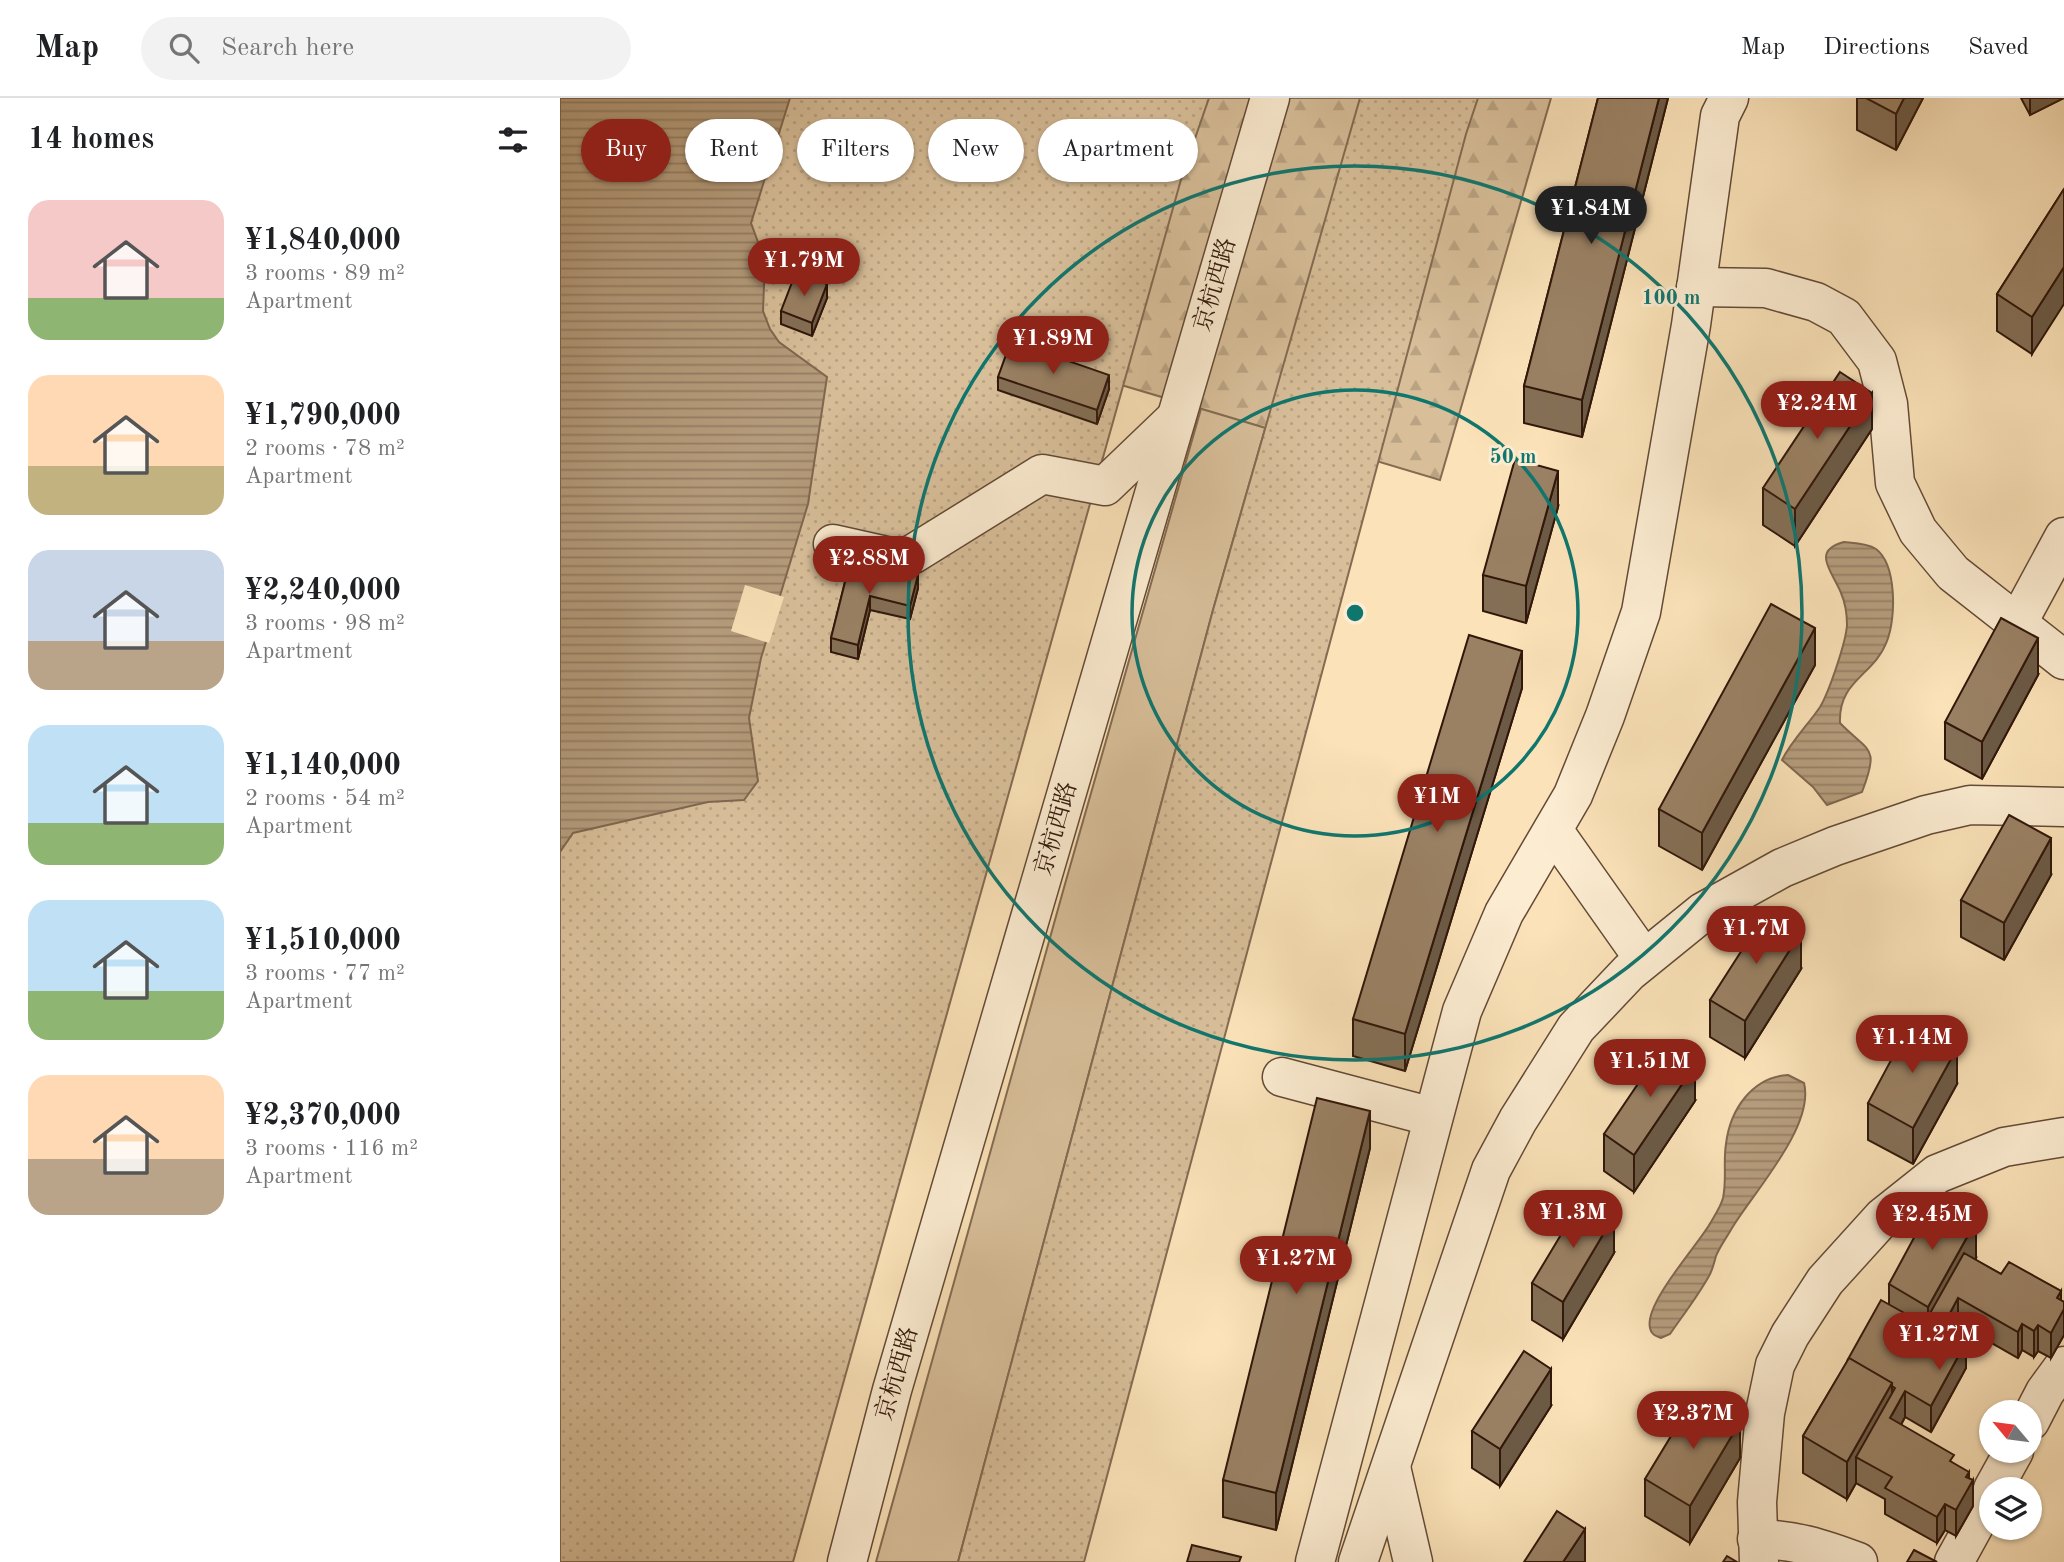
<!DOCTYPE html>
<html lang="en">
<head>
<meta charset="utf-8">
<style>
	:root { --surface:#fff; --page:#f2f2f2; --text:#202124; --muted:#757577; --line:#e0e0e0; --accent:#8f2418 }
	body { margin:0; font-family:"Old Standard TT","Noto Serif SC",serif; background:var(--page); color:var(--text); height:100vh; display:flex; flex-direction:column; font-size:26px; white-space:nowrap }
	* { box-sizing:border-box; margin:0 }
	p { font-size:23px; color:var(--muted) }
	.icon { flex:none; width:38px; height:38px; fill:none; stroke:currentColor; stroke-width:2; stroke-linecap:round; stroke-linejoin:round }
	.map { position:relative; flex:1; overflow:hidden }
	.side { display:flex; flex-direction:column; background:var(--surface); width:560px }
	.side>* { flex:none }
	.hud { position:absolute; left:21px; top:21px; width:665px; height:63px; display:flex; gap:14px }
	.needle { width:46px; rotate:299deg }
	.controls { position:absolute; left:1419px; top:1302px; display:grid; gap:14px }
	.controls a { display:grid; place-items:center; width:63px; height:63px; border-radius:50%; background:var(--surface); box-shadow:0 2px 5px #0004; font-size:35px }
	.price { position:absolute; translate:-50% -60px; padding:0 16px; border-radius:24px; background:var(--accent); color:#fff; font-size:23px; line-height:46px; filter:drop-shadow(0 2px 4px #0008) }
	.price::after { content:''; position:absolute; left:50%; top:42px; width:21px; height:16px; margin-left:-10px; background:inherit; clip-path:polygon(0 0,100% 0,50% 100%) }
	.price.current { background:#222; color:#fff }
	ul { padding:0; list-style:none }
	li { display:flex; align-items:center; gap:21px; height:175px; padding:0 28px }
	li span { display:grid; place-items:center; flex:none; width:196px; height:140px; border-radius:21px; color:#555 }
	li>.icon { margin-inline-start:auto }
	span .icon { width:84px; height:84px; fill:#fffc; stroke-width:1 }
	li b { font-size:30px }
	h2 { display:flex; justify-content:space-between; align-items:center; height:84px; padding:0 28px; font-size:30px }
	.chip { padding:0 24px; border-radius:32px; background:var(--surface); box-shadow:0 2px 5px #0004; font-size:24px; line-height:63px }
	.chip.current { background:var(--accent); color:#fff }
	header { display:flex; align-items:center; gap:42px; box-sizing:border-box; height:98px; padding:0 35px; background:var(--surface); border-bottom:2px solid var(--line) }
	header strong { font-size:33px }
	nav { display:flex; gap:38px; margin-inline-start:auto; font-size:24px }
	.search { width:490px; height:63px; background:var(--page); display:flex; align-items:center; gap:18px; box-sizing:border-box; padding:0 24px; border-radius:38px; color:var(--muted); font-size:26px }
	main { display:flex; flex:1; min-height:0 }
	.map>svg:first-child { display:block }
	.grass { fill:#d8bf9a; stroke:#846b52; stroke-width:2 }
	.forest { fill:url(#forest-firs); stroke:#846b52; stroke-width:2 }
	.park { fill:url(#park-dots); stroke:#846b52; stroke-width:2 }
	.water { fill:url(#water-rules); stroke:#80674f; stroke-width:2 }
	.pier { fill:#fbe2b8 }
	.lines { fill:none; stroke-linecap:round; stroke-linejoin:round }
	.minor-casing { stroke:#634a36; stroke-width:41 }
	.minor { stroke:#fcecd1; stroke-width:38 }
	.wall { fill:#846f56; stroke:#30170a; stroke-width:2 }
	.shaded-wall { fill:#6c5a46; stroke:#30170a; stroke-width:2 }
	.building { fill:#9a8164; stroke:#30170a; stroke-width:2 }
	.ring { fill:none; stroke:#0f766e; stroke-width:3.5 }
	.labels { text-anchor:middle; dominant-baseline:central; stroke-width:6; stroke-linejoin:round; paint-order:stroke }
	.street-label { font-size:24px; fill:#30170a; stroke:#fcecd1 }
	.centre { fill:#0f766e; stroke:#fcecd1; stroke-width:3.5 }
	.ring-label { font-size:21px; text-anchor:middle; font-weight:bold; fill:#0f766e; stroke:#fcecd1; stroke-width:6; stroke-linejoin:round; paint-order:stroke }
</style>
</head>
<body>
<header>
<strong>Map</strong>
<div class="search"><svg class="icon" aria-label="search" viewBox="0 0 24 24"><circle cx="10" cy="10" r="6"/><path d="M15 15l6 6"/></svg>Search here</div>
<nav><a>Map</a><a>Directions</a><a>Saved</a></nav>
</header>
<main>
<section class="side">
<h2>14 homes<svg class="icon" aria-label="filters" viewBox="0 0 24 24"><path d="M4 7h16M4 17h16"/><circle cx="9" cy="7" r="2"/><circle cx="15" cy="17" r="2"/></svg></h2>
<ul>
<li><span style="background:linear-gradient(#f6c9c9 70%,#8fb573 0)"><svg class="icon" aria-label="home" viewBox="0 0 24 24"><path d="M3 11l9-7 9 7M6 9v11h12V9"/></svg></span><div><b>¥1,840,000</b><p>3 rooms · 89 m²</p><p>Apartment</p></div></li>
<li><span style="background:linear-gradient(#ffd9b3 65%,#c2b280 0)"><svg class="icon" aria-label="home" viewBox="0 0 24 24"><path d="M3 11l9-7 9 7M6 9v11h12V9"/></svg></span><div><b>¥1,790,000</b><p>2 rooms · 78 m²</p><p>Apartment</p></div></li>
<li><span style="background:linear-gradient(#c9d6e8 65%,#b9a48a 0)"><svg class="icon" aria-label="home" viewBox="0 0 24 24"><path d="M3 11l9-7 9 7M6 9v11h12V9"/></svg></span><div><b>¥2,240,000</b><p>3 rooms · 98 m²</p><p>Apartment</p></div></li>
<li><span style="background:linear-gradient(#bfe0f5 70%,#8fb573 0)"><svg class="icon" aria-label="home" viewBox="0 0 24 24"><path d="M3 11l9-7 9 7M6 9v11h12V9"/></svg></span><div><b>¥1,140,000</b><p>2 rooms · 54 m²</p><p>Apartment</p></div></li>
<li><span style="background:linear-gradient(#bfe0f5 65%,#8fb573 0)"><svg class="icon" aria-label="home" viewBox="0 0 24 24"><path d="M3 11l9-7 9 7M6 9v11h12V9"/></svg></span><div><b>¥1,510,000</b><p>3 rooms · 77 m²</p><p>Apartment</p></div></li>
<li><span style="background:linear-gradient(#ffd9b3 60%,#b9a48a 0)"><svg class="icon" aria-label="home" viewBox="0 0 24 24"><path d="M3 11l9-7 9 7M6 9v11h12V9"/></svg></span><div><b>¥2,370,000</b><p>3 rooms · 116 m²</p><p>Apartment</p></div></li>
</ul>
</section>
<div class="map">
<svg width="1504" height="1464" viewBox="0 0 1504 1464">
	<defs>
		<pattern id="forest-firs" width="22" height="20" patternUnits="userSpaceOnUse" patternTransform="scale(1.75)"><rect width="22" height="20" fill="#d8bf9a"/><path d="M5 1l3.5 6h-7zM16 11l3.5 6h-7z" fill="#baa383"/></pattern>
		<pattern id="park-dots" width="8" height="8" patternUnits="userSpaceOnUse" patternTransform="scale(1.75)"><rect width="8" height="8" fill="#d8bf9a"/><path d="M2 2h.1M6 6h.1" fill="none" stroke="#baa383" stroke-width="1.8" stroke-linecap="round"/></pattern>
		<pattern id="water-rules" width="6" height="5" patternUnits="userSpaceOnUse" patternTransform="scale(1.75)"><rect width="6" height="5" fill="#b69d7d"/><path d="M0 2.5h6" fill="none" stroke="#947f65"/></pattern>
	</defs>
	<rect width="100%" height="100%" fill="#fbe2b8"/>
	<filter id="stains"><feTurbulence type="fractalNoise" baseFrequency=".00286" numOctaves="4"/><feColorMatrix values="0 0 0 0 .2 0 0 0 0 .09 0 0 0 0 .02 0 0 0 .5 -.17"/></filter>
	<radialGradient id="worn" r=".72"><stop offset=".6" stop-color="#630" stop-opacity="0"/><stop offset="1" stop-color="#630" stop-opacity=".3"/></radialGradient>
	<!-- grass -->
	<polygon class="grass" points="730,0 800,0 653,512 398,1464 316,1464 505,786"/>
	<!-- forest -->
	<polygon class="forest" points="230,0 991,0 880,382 558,286"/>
	<!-- park -->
	<g class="park">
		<polygon points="0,0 649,0 622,78 233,1464 0,1464"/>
		<polygon points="800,0 918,0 906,36 524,1464 398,1464 653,512"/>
	</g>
	<!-- water -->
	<g class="water">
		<polygon points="0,0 230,0 191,125 205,163 203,213 210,231 219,244 267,279 248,406 201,560 189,620 198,683 184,702 148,704 13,735 0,754"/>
		<path d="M1284,444C1294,445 1307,445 1316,451C1337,467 1336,520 1327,543C1314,578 1278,582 1280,625C1309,655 1320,647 1302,694L1267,707L1253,689L1222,662C1232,642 1248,627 1260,609C1269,594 1286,544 1287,527C1287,517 1285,504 1281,495C1273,474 1250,453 1284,444Z"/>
		<path d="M1228,977L1244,985C1255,1028 1193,1095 1172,1130C1167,1139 1160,1148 1156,1158C1154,1165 1153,1171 1149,1178C1138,1198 1123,1217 1110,1236L1101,1240C1095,1238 1091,1236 1090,1230C1084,1205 1139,1146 1151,1124C1155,1117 1161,1108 1163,1100C1167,1082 1163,1064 1166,1046C1170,1012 1192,979 1228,977Z"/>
	</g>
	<!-- pier -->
	<polygon class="pier" points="185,487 224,499 209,545 171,533"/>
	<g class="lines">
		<!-- minor casing -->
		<g class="minor-casing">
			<g id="minor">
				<polyline points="1136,189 1206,190 1256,204 1284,219 1317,263 1328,306 1335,385 1358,433 1393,475 1504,562"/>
				<polyline points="273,446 340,461 353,456 482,376 545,388 616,320"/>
				<polyline points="1457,526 1504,439"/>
				<polyline points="993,732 1084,861"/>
				<polyline points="722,979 873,1019"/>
				<polyline points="1470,1323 1485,1294 1504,1268"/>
				<polyline points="831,1369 853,1464"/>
				<polyline points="1433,1391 1454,1353"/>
				<path d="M1197,1441C1236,1442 1261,1450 1298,1464"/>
				<polyline points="287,1464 332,1292 710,0"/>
				<polyline points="755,1464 902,913 944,815 1013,697 1045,618 1081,514 1131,227 1160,18 1169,0"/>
				<polyline points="798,1464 931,1072 958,1022 1016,930 1069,874 1143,814 1222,770 1275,748 1366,717 1410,707 1504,709"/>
				<polyline points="1199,1464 1197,1404 1205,1315 1215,1267 1230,1237 1265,1183 1323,1119 1377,1076 1444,1049 1504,1039"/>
				<polyline points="1394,1464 1432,1395"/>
			</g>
		</g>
		<!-- minor -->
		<use href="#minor" class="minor"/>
	</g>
	<!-- wall -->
	<g class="wall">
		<polygon points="1038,0 1108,0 1022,339 964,325 964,288"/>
		<polygon points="1297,0 1363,0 1336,52 1297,32"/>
		<polygon points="1461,0 1504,0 1470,17"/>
		<polygon points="1504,91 1472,256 1437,233 1437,196"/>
		<polygon points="267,200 252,238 221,226 221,213"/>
		<polygon points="438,279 549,291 537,326 438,292"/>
		<polygon points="1312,331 1235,448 1203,427 1203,390"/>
		<polygon points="998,409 966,525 923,513 923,477"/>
		<polygon points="291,460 358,490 350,521 310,512 298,561 271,554 271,540"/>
		<polygon points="1255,567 1142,772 1099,748 1099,711"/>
		<polygon points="1478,577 1422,681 1385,661 1385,624"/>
		<polygon points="962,590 845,973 793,958 793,921"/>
		<polygon points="1491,777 1444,862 1401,839 1401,802"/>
		<polygon points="1241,871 1185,960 1150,939 1150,902"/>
		<polygon points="1397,986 1353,1066 1308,1042 1308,1005"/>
		<polygon points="1135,1003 1074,1094 1044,1073 1044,1036"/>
		<polygon points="810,1050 716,1432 663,1419 663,1382"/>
		<polygon points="1054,1155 1003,1241 972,1222 972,1185"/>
		<polygon points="1416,1160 1415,1162 1441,1176 1504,1204 1504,1237 1491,1260 1478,1253 1474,1259 1462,1252 1458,1260 1398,1226 1393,1236 1406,1270 1371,1334 1345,1319 1341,1327 1394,1366 1409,1380 1413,1408 1396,1438 1385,1432 1377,1445 1325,1416 1325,1401 1296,1385 1287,1401 1243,1375 1243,1338 1287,1264 1329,1206 1329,1186"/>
		<polygon points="991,1308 940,1388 912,1370 912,1333"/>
		<polygon points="1180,1360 1130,1445 1085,1418 1085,1381"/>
	</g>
	<!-- shaded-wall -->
	<g class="shaded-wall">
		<polygon points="1099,0 1108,0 1022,339 1022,302"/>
		<polygon points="1344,0 1363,0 1336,52 1336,16"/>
		<polygon points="1470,0 1504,0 1470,17"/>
		<polygon points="1504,169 1504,206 1472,256 1472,219"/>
		<polygon points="267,186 267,200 252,238 252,225"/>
		<polygon points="549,277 549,291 537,326 537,312"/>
		<polygon points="1312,295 1312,331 1235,448 1235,411"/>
		<polygon points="998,373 998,409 966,525 966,488"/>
		<polygon points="358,477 358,490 350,521 350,508"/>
		<polygon points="310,498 310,512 298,561 298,547"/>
		<polygon points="1255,530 1255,567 1142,772 1142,735"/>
		<polygon points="1478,540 1478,577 1422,681 1422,644"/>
		<polygon points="962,553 962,590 845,973 845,936"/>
		<polygon points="1491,740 1491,777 1444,862 1444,825"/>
		<polygon points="1241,834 1241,871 1185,960 1185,923"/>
		<polygon points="1397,950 1397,986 1353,1066 1353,1030"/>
		<polygon points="1135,967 1135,1003 1074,1094 1074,1057"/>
		<polygon points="810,1013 810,1050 716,1432 716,1395"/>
		<polygon points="1054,1118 1054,1155 1003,1241 1003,1204"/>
		<polygon points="1416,1123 1416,1160 1368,1245 1368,1209"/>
		<polygon points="1501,1193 1501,1216 1504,1211 1504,1237 1491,1260 1491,1235 1497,1200"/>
		<polygon points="1398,1200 1398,1226 1382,1256 1382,1230"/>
		<polygon points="1462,1226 1462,1252 1458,1260 1458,1234"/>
		<polygon points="1478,1227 1478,1253 1474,1259 1474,1233"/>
		<polygon points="1406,1244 1406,1270 1371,1334 1371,1308"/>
		<polygon points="991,1271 991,1308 940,1388 940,1351"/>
		<polygon points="1332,1285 1332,1317 1345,1293 1345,1319 1330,1346 1296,1359 1296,1385 1287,1401 1287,1364"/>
		<polygon points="1180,1324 1180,1360 1130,1445 1130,1408"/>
		<polygon points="1409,1374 1409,1389 1413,1382 1413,1408 1396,1438 1396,1412 1406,1379"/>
		<polygon points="1385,1406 1385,1432 1377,1445 1377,1419"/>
		<polygon points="1025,1431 1025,1464 1003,1464"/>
	</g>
	<!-- building -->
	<g class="building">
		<polygon points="1038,0 1099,0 1022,302 964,288"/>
		<polygon points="1306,0 1344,0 1336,16"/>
		<polygon points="1504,91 1504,169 1472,219 1437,196"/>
		<polygon points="236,174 267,186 252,225 221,213"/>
		<polygon points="451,243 549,277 537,312 438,279"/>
		<polygon points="1280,274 1312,295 1235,411 1203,390"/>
		<polygon points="955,361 998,373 966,488 923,477"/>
		<polygon points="291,460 358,477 350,508 310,498 298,547 271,540"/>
		<polygon points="1211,506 1255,530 1142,735 1099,711"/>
		<polygon points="1441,520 1478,540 1422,644 1385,624"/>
		<polygon points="909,537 962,553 845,936 793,921"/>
		<polygon points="1449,717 1491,740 1444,825 1401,802"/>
		<polygon points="1207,813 1241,834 1185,923 1150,902"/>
		<polygon points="1351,925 1397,950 1353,1030 1308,1005"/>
		<polygon points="1105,946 1135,967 1074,1057 1044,1036"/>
		<polygon points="757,1000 810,1013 716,1395 663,1382"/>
		<polygon points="1376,1099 1416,1123 1368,1209 1329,1186"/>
		<polygon points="1023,1100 1054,1118 1003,1204 972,1185"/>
		<polygon points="1404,1155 1441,1176 1449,1164 1501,1193 1497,1200 1504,1204 1504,1211 1491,1235 1478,1227 1474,1233 1462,1226 1458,1234 1398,1200 1382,1230 1406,1244 1371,1308 1345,1293 1330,1320 1394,1357 1390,1363 1409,1374 1406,1379 1413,1382 1396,1412 1385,1406 1377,1419 1325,1390 1332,1379 1296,1359 1335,1290 1332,1288 1332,1285 1289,1260 1287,1263 1321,1202 1364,1226"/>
		<polygon points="964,1253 991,1271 940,1351 912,1333"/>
		<polygon points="1289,1260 1332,1285 1287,1364 1243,1338"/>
		<polygon points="1136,1297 1180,1324 1130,1408 1085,1381"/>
		<polygon points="997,1413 1025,1431 1003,1464 964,1464"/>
		<polygon points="632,1447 681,1459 679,1464 627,1464"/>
		<polygon points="1354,1452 1377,1464 1347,1464"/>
		<polygon points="1167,1458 1177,1464 1163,1464"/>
	</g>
	<!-- distance rings -->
	<g class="ring">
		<circle cx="795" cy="515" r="223"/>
		<circle cx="795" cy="515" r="447"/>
	</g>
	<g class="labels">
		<!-- street labels -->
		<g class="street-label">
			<text transform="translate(656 187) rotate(-74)">京杭西路</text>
			<text transform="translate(497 731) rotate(-74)">京杭西路</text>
			<text transform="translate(338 1276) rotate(-74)">京杭西路</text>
		</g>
	</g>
	<circle cx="795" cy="515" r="10" class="centre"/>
	<g class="ring-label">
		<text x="1111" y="206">100 m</text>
		<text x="953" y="365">50 m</text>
	</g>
	<rect width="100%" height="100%" filter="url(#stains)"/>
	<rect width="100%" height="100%" fill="url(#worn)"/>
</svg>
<div class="controls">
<a><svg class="needle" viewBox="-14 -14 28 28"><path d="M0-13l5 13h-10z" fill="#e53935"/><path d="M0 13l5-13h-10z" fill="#757577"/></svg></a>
<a><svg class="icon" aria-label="layers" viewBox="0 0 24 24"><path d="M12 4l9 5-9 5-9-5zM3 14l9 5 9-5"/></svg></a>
</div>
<b class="price current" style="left:1031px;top:148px">¥1.84M</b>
<b class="price" style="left:244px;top:200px">¥1.79M</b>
<b class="price" style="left:493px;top:278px">¥1.89M</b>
<b class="price" style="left:1257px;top:343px">¥2.24M</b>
<b class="price" style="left:309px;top:498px">¥2.88M</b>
<b class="price" style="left:877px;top:736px">¥1M</b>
<b class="price" style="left:1196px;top:868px">¥1.7M</b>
<b class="price" style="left:1352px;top:977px">¥1.14M</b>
<b class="price" style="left:1090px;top:1001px">¥1.51M</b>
<b class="price" style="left:1013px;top:1152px">¥1.3M</b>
<b class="price" style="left:1372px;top:1154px">¥2.45M</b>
<b class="price" style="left:736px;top:1198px">¥1.27M</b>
<b class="price" style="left:1379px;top:1274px">¥1.27M</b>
<b class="price" style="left:1133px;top:1353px">¥2.37M</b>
<div class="hud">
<a class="chip current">Buy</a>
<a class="chip">Rent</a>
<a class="chip">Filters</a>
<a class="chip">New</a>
<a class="chip">Apartment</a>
</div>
</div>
</main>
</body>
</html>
